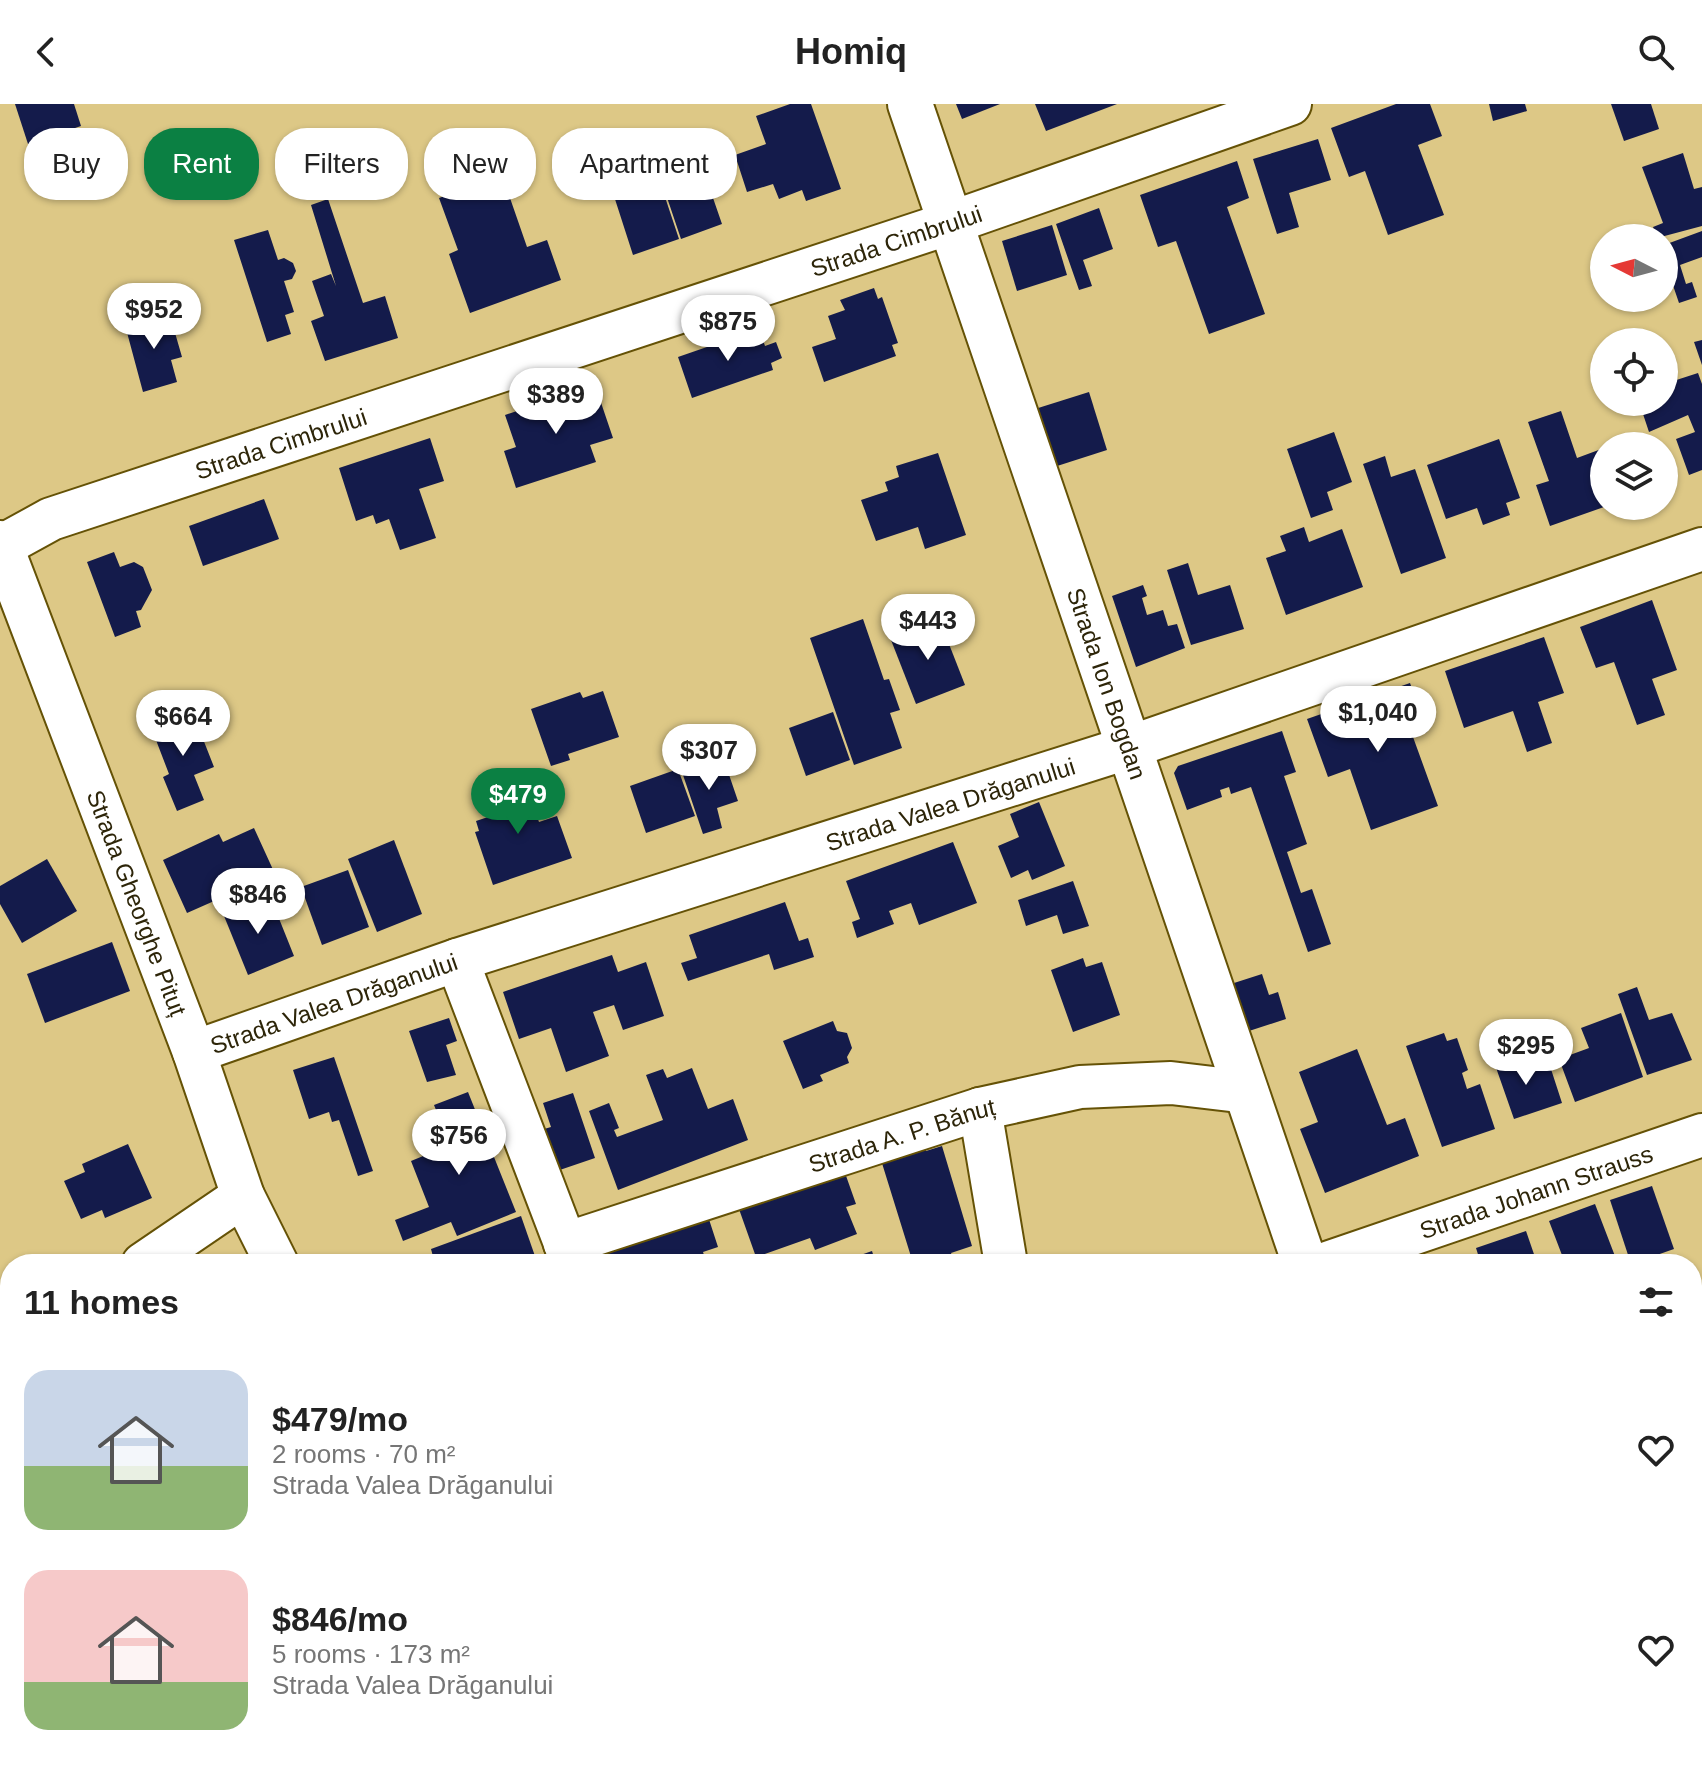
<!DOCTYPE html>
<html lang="en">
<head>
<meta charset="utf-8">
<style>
	:root { --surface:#fff; --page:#f6f6f6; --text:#222; --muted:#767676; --accent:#0b8043 }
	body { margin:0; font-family:Helvetica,sans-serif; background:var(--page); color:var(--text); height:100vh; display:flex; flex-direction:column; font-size:30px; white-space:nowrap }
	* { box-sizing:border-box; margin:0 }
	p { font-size:26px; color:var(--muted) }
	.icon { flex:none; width:44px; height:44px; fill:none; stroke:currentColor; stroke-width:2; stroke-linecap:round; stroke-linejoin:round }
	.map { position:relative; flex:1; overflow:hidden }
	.details { position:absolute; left:0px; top:1150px; width:1702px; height:512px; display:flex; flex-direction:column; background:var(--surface); border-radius:32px 32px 0 0; box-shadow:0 2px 6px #0004 }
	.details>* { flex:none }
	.banner { position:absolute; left:24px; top:24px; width:800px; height:72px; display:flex; gap:16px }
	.needle { width:52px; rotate:276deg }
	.fabs { position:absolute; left:1590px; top:120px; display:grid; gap:16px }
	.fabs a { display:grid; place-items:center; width:88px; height:88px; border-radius:50%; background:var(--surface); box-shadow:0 2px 6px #0004; font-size:40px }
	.price { position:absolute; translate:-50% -68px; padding:0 18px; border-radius:28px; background:#fff; color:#222; font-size:26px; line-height:52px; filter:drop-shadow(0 2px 4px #0008) }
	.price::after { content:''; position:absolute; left:50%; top:48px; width:24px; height:18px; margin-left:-12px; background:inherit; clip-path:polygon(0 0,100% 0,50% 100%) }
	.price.selected { background:var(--accent); color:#fff }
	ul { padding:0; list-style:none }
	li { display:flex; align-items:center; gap:24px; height:200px; padding:0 24px }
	li span { display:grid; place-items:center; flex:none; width:224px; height:160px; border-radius:24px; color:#555 }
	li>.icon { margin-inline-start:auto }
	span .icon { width:96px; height:96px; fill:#fffc; stroke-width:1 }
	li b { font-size:34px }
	h2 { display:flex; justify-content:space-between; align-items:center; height:96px; padding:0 24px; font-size:34px }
	.tag { padding:0 28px; border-radius:32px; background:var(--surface); box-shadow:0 2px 6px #0004; font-size:28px; line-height:72px }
	.tag.selected { background:var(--accent); color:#fff }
	header { display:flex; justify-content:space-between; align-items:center; height:104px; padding:0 24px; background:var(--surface); font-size:36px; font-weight:700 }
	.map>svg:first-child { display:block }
	.green { fill:#daa9d1 }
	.building { fill:#141b4b }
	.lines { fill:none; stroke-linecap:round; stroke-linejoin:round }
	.service-casing { stroke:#655206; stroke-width:26 }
	.minor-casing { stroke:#655206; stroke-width:46 }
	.secondary-casing { stroke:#655206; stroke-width:48 }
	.service { stroke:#fff; stroke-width:22 }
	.minor { stroke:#fff; stroke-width:42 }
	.secondary { stroke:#fff; stroke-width:44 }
	.labels { text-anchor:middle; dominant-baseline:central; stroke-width:8; stroke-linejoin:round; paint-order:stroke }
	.street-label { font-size:24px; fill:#2d2509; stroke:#ddc886 }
</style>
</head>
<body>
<header><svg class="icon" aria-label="back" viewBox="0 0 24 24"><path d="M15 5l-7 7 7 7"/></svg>Homiq<svg class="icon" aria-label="search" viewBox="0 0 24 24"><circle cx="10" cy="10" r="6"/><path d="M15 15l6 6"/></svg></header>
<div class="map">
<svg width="1702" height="1662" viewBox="0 0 1702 1662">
	<rect width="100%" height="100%" fill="#ddc886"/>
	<!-- green -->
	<g class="green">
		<polygon points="851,1652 1076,1652 1079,1662 822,1662"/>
		<polygon points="1190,1652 1333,1652 1305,1662 1193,1662"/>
	</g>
	<!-- building -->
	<g class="building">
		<polygon points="15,0 74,0 81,22 28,40"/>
		<polygon points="790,0 811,0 841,85 806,97 802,86 779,95 773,80 747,88 735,51 766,40 756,12"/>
		<polygon points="956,0 1000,0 962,15"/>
		<polygon points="1035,0 1117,0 1046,27"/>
		<polygon points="1396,0 1430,0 1442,32 1418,41 1444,111 1388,131 1365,67 1349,73 1331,24"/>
		<polygon points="1489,0 1525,0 1527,7 1493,17"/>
		<polygon points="1611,0 1651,0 1659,25 1624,37"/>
		<polygon points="684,34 695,67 703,65 722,120 681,135 651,46"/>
		<polygon points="1318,35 1331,76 1289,89 1299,123 1277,130 1253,55"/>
		<polygon points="1683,49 1694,85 1702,83 1702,122 1657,134 1653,123 1663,119 1642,63"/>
		<polygon points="653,57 679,135 633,151 613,89 629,83 623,67"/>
		<polygon points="1237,57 1249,94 1227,103 1265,210 1209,230 1176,137 1158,143 1140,91"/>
		<polygon points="502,71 527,143 547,136 561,176 470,209 449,150 458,146 439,94"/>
		<polygon points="328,95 363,199 385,192 398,234 325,257 311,217 324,212 312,177 331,170 336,182 311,101"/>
		<polygon points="1099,104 1113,145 1083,156 1092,182 1079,186 1056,120"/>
		<polygon points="1052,121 1067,171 1017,187 1002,137"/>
		<polygon points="268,126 278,156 284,154 293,159 296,167 292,175 284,177 294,208 285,211 291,230 267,238 234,136"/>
		<polygon points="1702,127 1702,153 1680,161 1686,180 1692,178 1697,193 1679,199 1664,155 1664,141"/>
		<polygon points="874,184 878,195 882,193 898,239 892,241 896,252 824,278 812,243 836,235 828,212 845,206 840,196"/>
		<polygon points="169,208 182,253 171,256 177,278 143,288 125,221"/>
		<polygon points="759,225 765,242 776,238 782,254 771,259 773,266 692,294 678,253"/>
		<polygon points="1702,236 1702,261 1694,238"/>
		<polygon points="1698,269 1702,280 1702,366 1689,371 1676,335 1695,328 1688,311 1649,328 1639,298 1664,298 1664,280"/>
		<polygon points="595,281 613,334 590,341 596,358 516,384 504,347 516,343 505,311"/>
		<polygon points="1089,288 1107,346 1054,363 1035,305"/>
		<polygon points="1561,307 1577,354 1604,344 1604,403 1550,422 1536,381 1549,377 1528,318"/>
		<polygon points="1334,328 1352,378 1327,388 1333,406 1311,414 1287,345"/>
		<polygon points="430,334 444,377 419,385 436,434 400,446 389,415 376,420 373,411 356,417 339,364"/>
		<polygon points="1499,335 1520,394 1506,399 1510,411 1483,421 1477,404 1446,415 1427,361"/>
		<polygon points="938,349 966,431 925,445 918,423 876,437 861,396 888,387 885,378 899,373 896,362"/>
		<polygon points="1385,352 1391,373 1415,365 1446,454 1401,470 1363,360"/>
		<polygon points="264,395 279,435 203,462 189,422"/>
		<polygon points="1304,423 1309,438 1342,425 1363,483 1286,511 1266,454 1286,447 1280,432"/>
		<polygon points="114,448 120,463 134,458 143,463 152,486 141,506 136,507 141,523 115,533 87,458"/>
		<polygon points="1188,459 1198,491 1230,481 1244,525 1191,541 1167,466"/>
		<polygon points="1143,481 1147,492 1142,494 1147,511 1163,506 1168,522 1177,520 1185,544 1136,563 1112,492"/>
		<polygon points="1652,496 1677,566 1652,575 1665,611 1637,621 1614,558 1596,564 1580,523"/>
		<polygon points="863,515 884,576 889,575 900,606 890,609 902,644 854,661 810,534"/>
		<polygon points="940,517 965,581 916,600 891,536"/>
		<polygon points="1544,533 1564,589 1538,598 1552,639 1527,648 1513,607 1464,624 1445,567"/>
		<polygon points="1410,579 1427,628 1413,633 1438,702 1371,726 1350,665 1328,673 1307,615"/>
		<polygon points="603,587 619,633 568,650 570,656 551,662 531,605 580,588 583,594"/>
		<polygon points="192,607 214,663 194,671 204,696 177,707 163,673 169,670 151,623"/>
		<polygon points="833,608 850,656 806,672 789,624"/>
		<polygon points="1282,627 1296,668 1284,672 1307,740 1287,748 1301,789 1312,785 1331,840 1308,848 1251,683 1231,690 1229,683 1220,686 1222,693 1187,706 1174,669 1178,662"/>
		<polygon points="705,652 708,662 724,656 738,697 717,704 722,724 703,730 683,671 692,667 689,658"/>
		<polygon points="678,665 695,712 646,729 630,682"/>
		<polygon points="504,678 508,691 527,684 539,718 557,712 572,754 493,781 475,728 479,727 476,717 491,712 482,686"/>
		<polygon points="1039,698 1065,762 1032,776 1028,766 1011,774 998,742 1019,733 1010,710"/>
		<polygon points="254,724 275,770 187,809 163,756 219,730 223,738"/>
		<polygon points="394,736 422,810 377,828 348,755"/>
		<polygon points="953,738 977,799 919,821 911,799 889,807 894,820 857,834 852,818 860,815 846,777"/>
		<polygon points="47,755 77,807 22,839 0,800 0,782"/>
		<polygon points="348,766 369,823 322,841 301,783"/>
		<polygon points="1073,777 1089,822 1063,830 1057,811 1026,822 1018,796"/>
		<polygon points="254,794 259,807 274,802 294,852 248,871 222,807"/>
		<polygon points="785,798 799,837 808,834 814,853 774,866 769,850 688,877 681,859 697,854 689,831"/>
		<polygon points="112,838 130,887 45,919 27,870"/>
		<polygon points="612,851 618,868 646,858 664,912 623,926 614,901 593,908 609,952 566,968 551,924 519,935 503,888"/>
		<polygon points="1083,854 1086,863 1102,858 1120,911 1073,928 1051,866"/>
		<polygon points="1262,870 1269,891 1278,888 1286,915 1249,927 1234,879"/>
		<polygon points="1637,883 1649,916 1672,909 1692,956 1647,971 1618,890"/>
		<polygon points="1621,909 1643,973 1575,998 1559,955 1589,944 1581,924"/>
		<polygon points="449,914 457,937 446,941 456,971 427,978 409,927"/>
		<polygon points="833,917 837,927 847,929 852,944 847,953 849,959 820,971 823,977 803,985 783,937"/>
		<polygon points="1444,929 1447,937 1457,934 1468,966 1462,969 1467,985 1480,980 1495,1025 1442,1043 1406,942"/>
		<polygon points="1357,945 1387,1021 1405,1014 1419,1052 1325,1089 1300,1025 1318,1018 1299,968"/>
		<polygon points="1513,947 1519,967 1526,964 1528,970 1550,962 1562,999 1514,1015 1493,955"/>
		<polygon points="334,953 373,1067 358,1072 339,1016 332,1018 329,1008 309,1015 293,966"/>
		<polygon points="692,964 708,1005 733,995 748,1036 618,1086 589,1007 609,999 619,1024 614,1026 617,1033 663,1016 646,971 663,965 667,974"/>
		<polygon points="468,988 516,1108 457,1132 451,1118 403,1137 395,1116 429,1103 411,1057 450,1041 434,1001"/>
		<polygon points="573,989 595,1054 548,1070 534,1028 551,1023 543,999"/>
		<polygon points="922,1035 926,1047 942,1042 972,1142 951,1149 954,1157 945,1160 933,1160 931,1154 913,1159 881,1056"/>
		<polygon points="128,1040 152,1094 105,1114 102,1106 81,1115 64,1077 85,1068 82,1060"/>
		<polygon points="839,1052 856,1100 846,1103 857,1130 815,1146 810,1134 756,1153 734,1091"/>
		<polygon points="1652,1082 1674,1145 1631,1160 1610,1096"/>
		<polygon points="704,1100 718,1143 703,1148 707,1160 603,1160 595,1136"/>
		<polygon points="1595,1100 1618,1160 1581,1160 1578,1154 1565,1159 1549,1117"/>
		<polygon points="521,1112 536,1155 523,1160 435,1160 431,1145"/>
		<polygon points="1526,1127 1537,1159 1481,1160 1476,1144"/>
		<polygon points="872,1147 876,1160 835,1160"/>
		<polygon points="1449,1150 1452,1160 1423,1160"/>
		<polygon points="0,1352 10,1365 10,1411 0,1419"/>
		<polygon points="588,1652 630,1652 630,1653 604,1661 602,1654 591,1659"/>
		<polygon points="735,1652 782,1652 786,1662 707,1662"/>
	</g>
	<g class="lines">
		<!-- service casing -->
		<g class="service-casing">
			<g id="service">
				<polyline points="1692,1363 1702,1359"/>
				<polyline points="1692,1603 1702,1600"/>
				<polyline points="1511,1662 1538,1652"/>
			</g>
		</g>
		<!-- minor casing -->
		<g class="minor-casing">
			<g id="minor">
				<path id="s1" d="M0,438L194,948L243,1092L277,1160"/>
				<path id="s2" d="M0,443L51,415L950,119L1290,0"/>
				<polyline points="457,856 573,1160"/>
				<path id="s3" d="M194,948L457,856L1127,644L1702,445"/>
				<polyline points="980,1005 1006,1160"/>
				<path id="s4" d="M565,1140L980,1005L1080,983L1171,979L1247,988"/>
				<polyline points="143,1160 243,1092"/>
				<path id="s5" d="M1324,1160L1702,1031"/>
				<polyline points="0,1256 10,1249"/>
				<polyline points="474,1652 478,1662"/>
			</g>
		</g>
		<!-- secondary casing -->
		<g class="secondary-casing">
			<g id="secondary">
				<path id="s6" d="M910,0L1305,1160"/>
				<polyline points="1475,1652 1479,1662"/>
			</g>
		</g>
		<!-- service -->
		<use href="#service" class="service"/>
		<!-- minor -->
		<use href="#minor" class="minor"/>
		<!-- secondary -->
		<use href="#secondary" class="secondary"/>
	</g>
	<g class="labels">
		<!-- street labels -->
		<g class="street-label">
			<text stroke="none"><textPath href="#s2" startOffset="948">Strada Cimbrului</textPath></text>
			<text stroke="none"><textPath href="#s2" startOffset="300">Strada Cimbrului</textPath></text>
			<text stroke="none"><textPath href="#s6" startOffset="612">Strada Ion Bogdan</textPath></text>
			<text stroke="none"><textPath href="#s3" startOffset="796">Strada Valea Drăganului</textPath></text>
			<text stroke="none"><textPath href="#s1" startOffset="386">Strada Gheorghe Pituț</textPath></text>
			<text stroke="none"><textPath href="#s3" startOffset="148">Strada Valea Drăganului</textPath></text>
			<text stroke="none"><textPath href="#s4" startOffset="354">Strada A. P. Bănuț</textPath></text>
			<text stroke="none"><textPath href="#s5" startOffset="224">Strada Johann Strauss</textPath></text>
		</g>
	</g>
</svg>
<div class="fabs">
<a><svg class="needle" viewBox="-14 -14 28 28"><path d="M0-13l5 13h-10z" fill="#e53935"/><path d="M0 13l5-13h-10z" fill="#767676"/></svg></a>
<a><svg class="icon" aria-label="locate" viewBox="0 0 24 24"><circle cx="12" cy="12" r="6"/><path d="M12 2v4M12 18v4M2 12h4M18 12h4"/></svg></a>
<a><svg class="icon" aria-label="layers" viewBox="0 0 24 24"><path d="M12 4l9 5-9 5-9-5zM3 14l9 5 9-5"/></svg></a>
</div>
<b class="price" style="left:154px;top:247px">$952</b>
<b class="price" style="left:728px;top:259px">$875</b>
<b class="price" style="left:556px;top:332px">$389</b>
<b class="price" style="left:928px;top:558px">$443</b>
<b class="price" style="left:1378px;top:650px">$1,040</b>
<b class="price" style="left:183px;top:654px">$664</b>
<b class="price" style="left:709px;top:688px">$307</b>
<b class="price selected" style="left:518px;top:732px">$479</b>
<b class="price" style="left:258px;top:832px">$846</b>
<b class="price" style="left:1526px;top:983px">$295</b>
<b class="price" style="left:459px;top:1073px">$756</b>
<div class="banner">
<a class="tag">Buy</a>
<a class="tag selected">Rent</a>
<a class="tag">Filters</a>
<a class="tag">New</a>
<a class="tag">Apartment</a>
</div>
<section class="details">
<h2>11 homes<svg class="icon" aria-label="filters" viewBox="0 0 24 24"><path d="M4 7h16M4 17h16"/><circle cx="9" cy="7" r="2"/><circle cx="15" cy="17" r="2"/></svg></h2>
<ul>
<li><span style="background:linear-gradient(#c9d6e8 60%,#8fb573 0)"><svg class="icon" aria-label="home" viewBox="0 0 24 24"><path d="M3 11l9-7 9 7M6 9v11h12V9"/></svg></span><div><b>$479/mo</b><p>2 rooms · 70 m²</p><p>Strada Valea Drăganului</p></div><svg class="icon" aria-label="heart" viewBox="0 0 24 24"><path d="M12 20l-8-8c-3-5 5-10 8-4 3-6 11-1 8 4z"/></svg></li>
<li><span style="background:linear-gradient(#f6c9c9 70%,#8fb573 0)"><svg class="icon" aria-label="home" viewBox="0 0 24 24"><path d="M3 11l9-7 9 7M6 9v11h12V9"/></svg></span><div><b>$846/mo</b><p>5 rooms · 173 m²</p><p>Strada Valea Drăganului</p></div><svg class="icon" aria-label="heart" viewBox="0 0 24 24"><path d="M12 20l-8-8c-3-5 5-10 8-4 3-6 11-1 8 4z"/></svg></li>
</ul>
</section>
</div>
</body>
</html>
